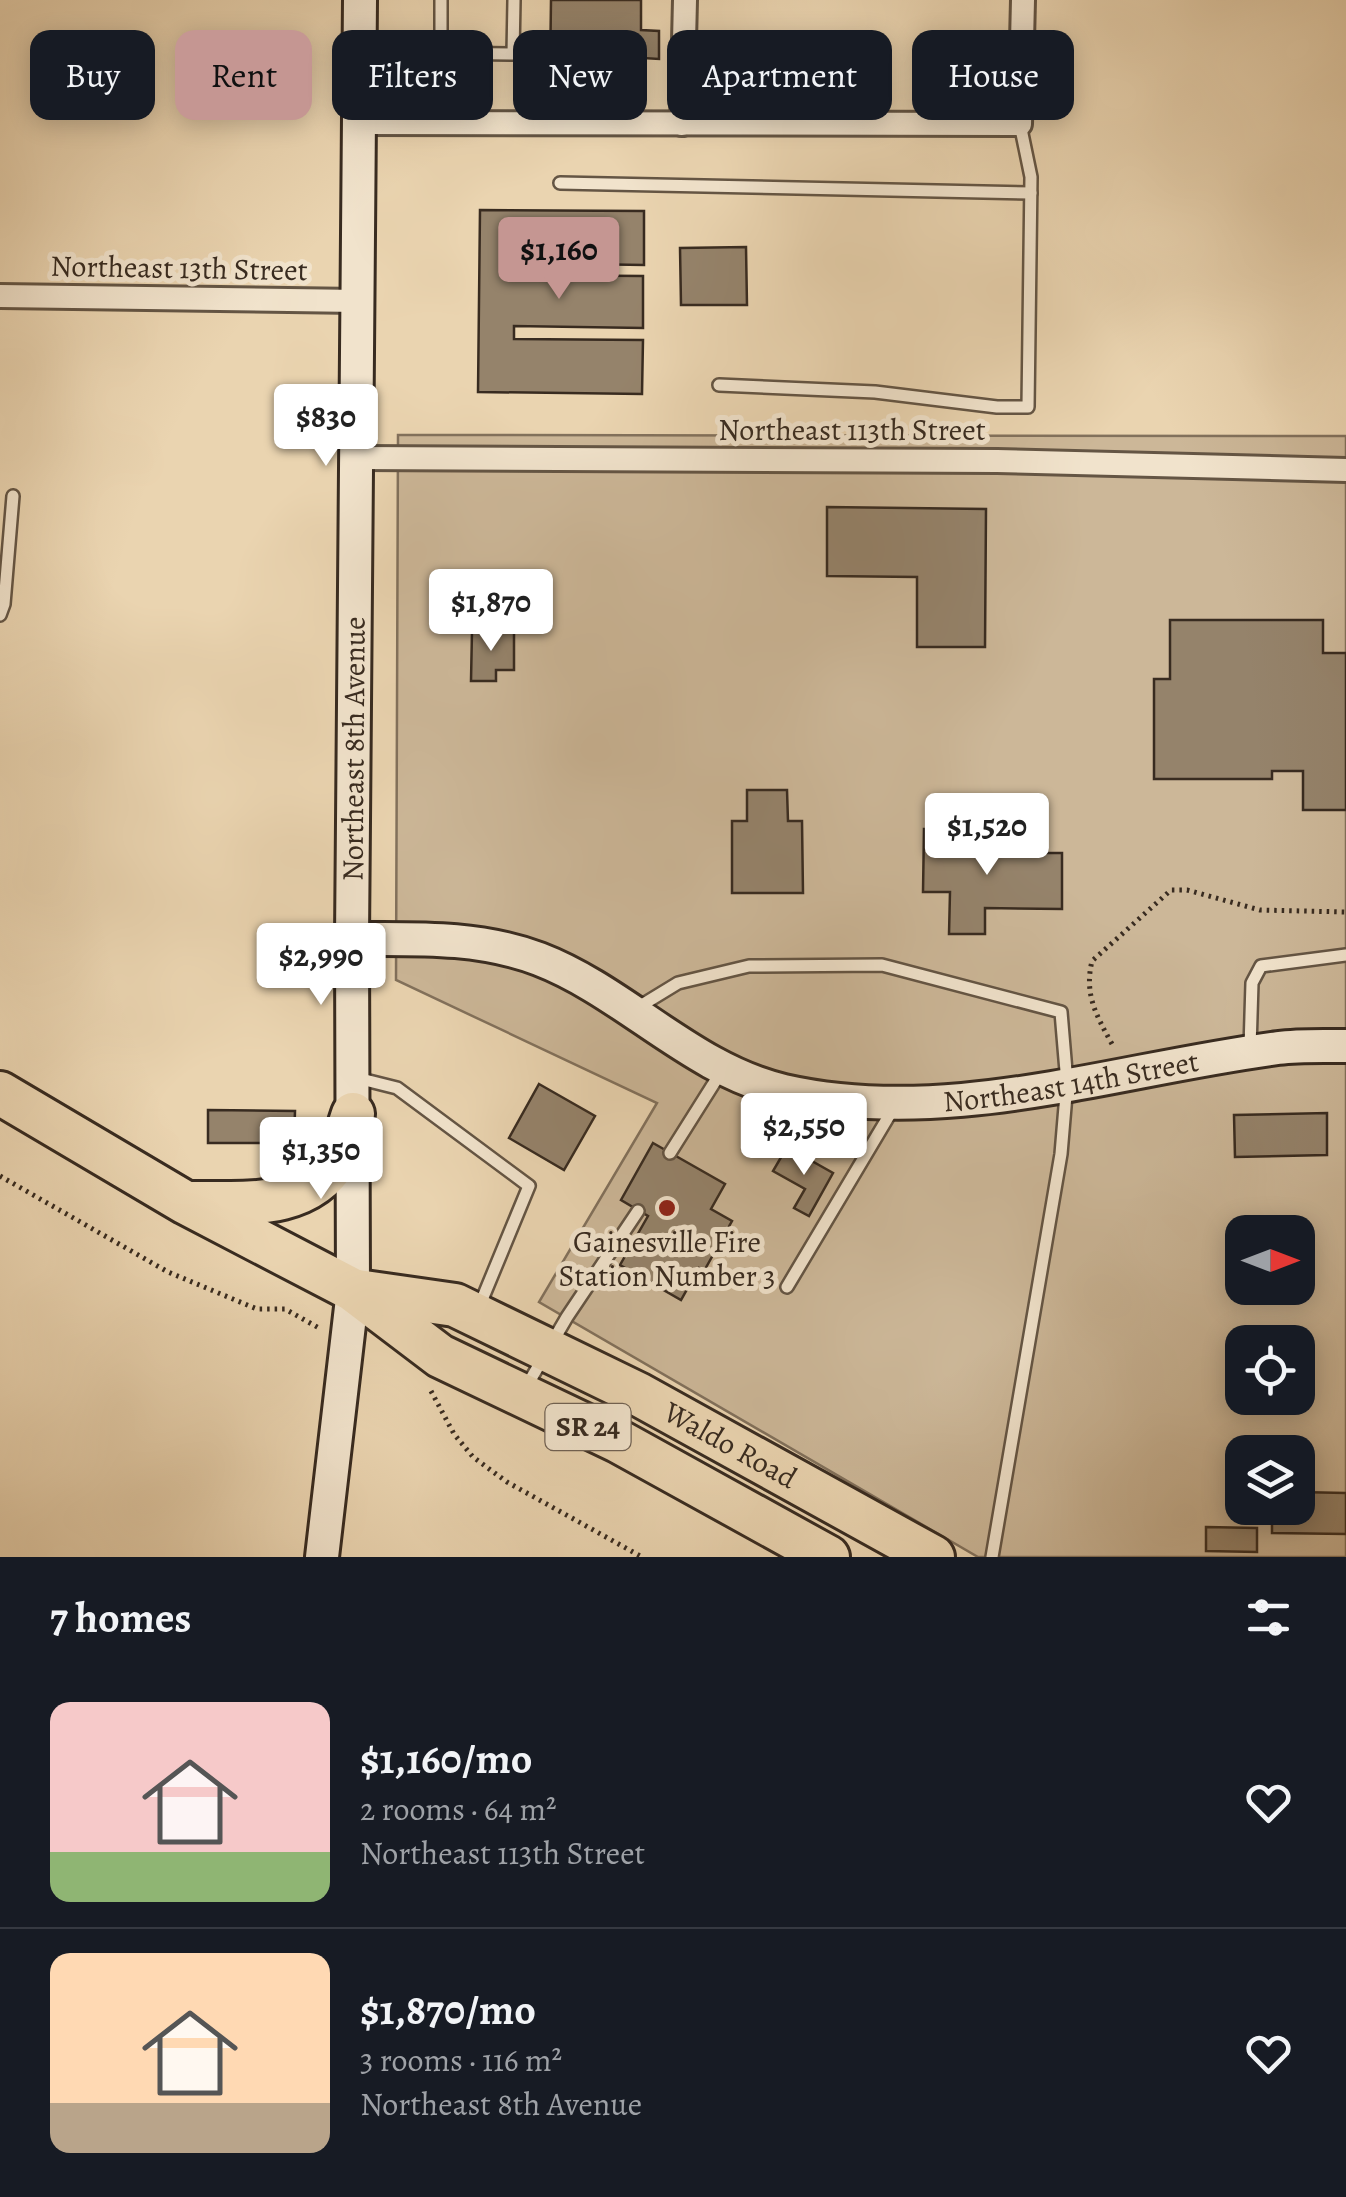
<!DOCTYPE html>
<html lang="en">
<head>
<meta charset="utf-8">
<style>
	:root { --surface:#171b24; --page:#242831; --text:#f1f3f6; --muted:#9ea1a6; --line:#363941; --accent:#c59692 }
	body { margin:0; font-family:Alegreya,serif; background:var(--page); color:var(--text); height:100vh; display:flex; flex-direction:column; font-size:38px; white-space:nowrap }
	* { box-sizing:border-box; margin:0 }
	p { font-size:32px; color:var(--muted) }
	.icon { flex:none; width:55px; height:55px; fill:none; stroke:currentColor; stroke-width:2; stroke-linecap:round; stroke-linejoin:round }
	.map { position:relative; height:1557px; overflow:hidden }
	.sheet { display:flex; flex-direction:column; background:var(--surface); flex:1 }
	.sheet>* { flex:none }
	.banner { position:absolute; left:30px; top:30px; width:1288px; height:90px; display:flex; gap:20px }
	.needle { width:65px; rotate:90deg }
	.tools { position:absolute; left:1225px; top:1215px; display:grid; gap:20px }
	.tools a { display:grid; place-items:center; width:90px; height:90px; border-radius:20px; background:var(--surface); box-shadow:0 5px 25px #0003; font-size:50px }
	.price { position:absolute; translate:-50% -85px; padding:0 22px; border-radius:10px; background:#fff; color:#222; font-size:32px; line-height:65px; filter:drop-shadow(0 2px 5px #0008) }
	.price::after { content:''; position:absolute; left:50%; top:60px; width:30px; height:22px; margin-left:-15px; background:inherit; clip-path:polygon(0 0,100% 0,50% 100%) }
	.price.active { background:var(--accent); color:#111 }
	ul { padding:0; list-style:none }
	li { display:flex; align-items:center; gap:30px; height:250px; padding:0 50px }
	li+li { border-top:2px solid var(--line) }
	li span { display:grid; place-items:center; flex:none; width:280px; height:200px; border-radius:20px; color:#555 }
	li>.icon { margin-inline-start:auto }
	span .icon { width:120px; height:120px; fill:#fffc; stroke-width:1 }
	li b { font-size:42px }
	h2 { display:flex; justify-content:space-between; align-items:center; height:120px; padding:0 50px; font-size:42px }
	.tag { padding:0 35px; border-radius:20px; background:var(--surface); box-shadow:0 5px 25px #0003; font-size:35px; line-height:90px }
	.tag.active { background:var(--accent); color:#111 }
	.map>svg:first-child { display:block }
	.green { fill:#ccb798; stroke:#82715c; stroke-width:2.5; fill-rule:evenodd }
	.building { fill:#95836b; stroke:#382b20; stroke-width:2.5 }
	.lines { fill:none; stroke-linecap:round; stroke-linejoin:round }
	.lane-casing { stroke:#645544; stroke-width:16 }
	.street-casing { stroke:#645544; stroke-width:28 }
	.secondary-casing { stroke:#382b20; stroke-width:38 }
	.highway-casing { stroke:#382b20; stroke-width:48 }
	.path { stroke:#382b20; stroke-width:5; stroke-dasharray:2.5 5; stroke-linecap:butt }
	.lane { stroke:#f1e3cc; stroke-width:11 }
	.street { stroke:#f1e3cc; stroke-width:22 }
	.secondary { stroke:#f1e3cc; stroke-width:32 }
	.highway { stroke:#ead4b0; stroke-width:42 }
	.poi-dot { fill:#8f2418; stroke:#f1e3cc; stroke-width:4 }
	.labels { text-anchor:middle; dominant-baseline:central; stroke-width:10; stroke-linejoin:round; paint-order:stroke }
	.shield { fill:#f1e3cc; stroke:#706254; stroke-width:2.5 }
	.shield-label { font-size:28px; font-weight:bold; fill:#382b20 }
	.street-label { font-size:30px; fill:#382b20; stroke:#f1e3cc }
	.poi-label { font-size:30px; fill:#382b20; stroke:#f1e3cc }
</style>
</head>
<body>
<div class="map">
<svg width="1346" height="1557" viewBox="0 0 1346 1557">
	<rect width="100%" height="100%" fill="#ead4b0"/>
	<filter id="stains"><feTurbulence type="fractalNoise" baseFrequency=".002" numOctaves="4"/><feColorMatrix values="0 0 0 0 .2 0 0 0 0 .09 0 0 0 0 .02 0 0 0 .5 -.17"/></filter>
	<radialGradient id="worn" r=".72"><stop offset=".6" stop-color="#630" stop-opacity="0"/><stop offset="1" stop-color="#630" stop-opacity=".3"/></radialGradient>
	<!-- green -->
	<path class="green" d="M398,435L1346,436V1557H978L539,1302L657,1103L396,980ZM1242,1232H1298V1288H1242ZM1242,1342H1298V1398H1242ZM1242,1452H1298V1508H1242Z"/>
	<!-- building -->
	<g class="building">
		<polygon points="551,0 641,0 641,30 659,31 659,59 643,58 642,74 550,74"/>
		<polygon points="480,210 644,211 644,265 514,263 514,275 643,276 643,328 514,326 514,339 643,340 642,394 478,392"/>
		<polygon points="746,247 747,305 681,305 680,248"/>
		<polygon points="827,507 986,509 985,647 917,647 917,577 827,576"/>
		<polygon points="1170,620 1323,620 1323,653 1346,653 1346,810 1303,810 1303,771 1272,771 1272,779 1154,779 1154,679 1170,679"/>
		<polygon points="472,631 514,632 514,670 496,670 496,681 471,681"/>
		<polygon points="747,790 787,790 788,821 802,821 803,893 732,893 732,821 747,821"/>
		<polygon points="924,829 985,830 985,853 1062,853 1062,909 985,908 985,934 949,934 950,892 923,892"/>
		<polygon points="539,1084 595,1116 564,1170 509,1138"/>
		<polygon points="208,1110 295,1111 294,1143 208,1143"/>
		<polygon points="1327,1113 1327,1155 1235,1157 1234,1115"/>
		<polygon points="653,1143 725,1184 711,1209 732,1221 704,1271 699,1268 681,1300 620,1265 648,1216 621,1200"/>
		<polygon points="787,1147 833,1173 809,1216 794,1208 805,1189 773,1171"/>
		<polygon points="1298,1492 1346,1493 1346,1534 1272,1533 1272,1508 1298,1508"/>
		<polygon points="1206,1527 1257,1528 1257,1552 1206,1551"/>
	</g>
	<g class="lines">
		<!-- lane casing -->
		<g class="lane-casing">
			<g id="lane">
				<polyline points="441,0 441,53"/>
				<polyline points="361,52 513,54 514,0"/>
				<polyline points="560,183 1031,193"/>
				<polyline points="719,385 875,392 997,407 1028,407 1031,177 1020,124"/>
				<polyline points="0,615 4,604 13,496"/>
				<polyline points="637,1008 678,983 749,966 882,965 1061,1012 1067,1083 1061,1154 992,1557"/>
				<polyline points="1250,1048 1252,983 1261,966 1346,955"/>
				<polyline points="357,1078 397,1088 529,1186 479,1307"/>
				<polyline points="670,1153 721,1072"/>
				<polyline points="787,1287 893,1109"/>
				<polyline points="525,1389 567,1317 638,1211"/>
			</g>
		</g>
		<!-- street casing -->
		<g class="street-casing">
			<g id="street">
				<polyline points="360,123 1020,124 1023,0"/>
				<polyline points="682,124 685,0"/>
				<polyline points="0,296 358,301"/>
				<polyline points="358,458 997,461 1346,470"/>
			</g>
		</g>
		<!-- secondary casing -->
		<g class="secondary-casing">
			<g id="secondary">
				<path id="s1" d="M352,939C415,939 478,936 539,959C625,992 692,1070 784,1091C948,1128 1116,1069 1278,1048C1300,1045 1324,1046 1346,1046"/>
				<path id="s2" d="M322,1557L353,1290L352,939L360,0"/>
			</g>
		</g>
		<!-- highway casing -->
		<g class="highway-casing">
			<g id="highway">
				<polyline points="0,1093 186,1203 353,1290 440,1356 618,1441 828,1557"/>
				<path d="M191,1203C243,1202 306,1211 337,1159C344,1146 348,1128 353,1114"/>
				<path id="s3" d="M357,1291L455,1305L638,1394L933,1557"/>
			</g>
		</g>
		<!-- path -->
		<g class="path">
			<path d="M1112,1044C1096,1015 1084,994 1092,961L1171,890H1187L1260,910L1346,912"/>
			<polyline points="0,1176 168,1272 257,1309 285,1309 319,1328"/>
			<polyline points="431,1391 454,1434 473,1457 507,1482 642,1557"/>
		</g>
		<!-- lane -->
		<use href="#lane" class="lane"/>
		<!-- street -->
		<use href="#street" class="street"/>
		<!-- secondary -->
		<use href="#secondary" class="secondary"/>
		<!-- highway -->
		<use href="#highway" class="highway"/>
	</g>
	<!-- markers -->
	<circle class="poi-dot" cx="667" cy="1208" r="10"/>
	<g class="labels">
		<!-- shield labels -->
		<rect class="shield" x="545.5" y="1404" width="85" height="46" rx="8"/>
		<g class="shield-label">
			<text x="588" y="1427">SR 24</text>
		</g>
		<!-- street labels -->
		<g class="street-label">
			<text transform="translate(179 268) rotate(1)">Northeast 13th Street</text>
			<text x="852" y="430">Northeast 113th Street</text>
			<text stroke="none"><textPath href="#s2" startOffset="810">Northeast 8th Avenue</textPath></text>
			<text stroke="none"><textPath href="#s1" startOffset="758">Northeast 14th Street</textPath></text>
			<text stroke="none"><textPath href="#s3" startOffset="408">Waldo Road</textPath></text>
		</g>
		<!-- poi labels -->
		<g class="poi-label">
			<text x="667" y="1242">Gainesville Fire<tspan x="667" dy="34">Station Number 3</tspan></text>
		</g>
	</g>
	<rect width="100%" height="100%" filter="url(#stains)"/>
	<rect width="100%" height="100%" fill="url(#worn)"/>
</svg>
<div class="tools">
<a><svg class="needle" viewBox="-14 -14 28 28"><path d="M0-13l5 13h-10z" fill="#e53935"/><path d="M0 13l5-13h-10z" fill="#9ea1a6"/></svg></a>
<a><svg class="icon" aria-label="locate" viewBox="0 0 24 24"><circle cx="12" cy="12" r="6"/><path d="M12 2v4M12 18v4M2 12h4M18 12h4"/></svg></a>
<a><svg class="icon" aria-label="layers" viewBox="0 0 24 24"><path d="M12 4l9 5-9 5-9-5zM3 14l9 5 9-5"/></svg></a>
</div>
<b class="price active" style="left:559px;top:302px">$1,160</b>
<b class="price" style="left:326px;top:469px">$830</b>
<b class="price" style="left:491px;top:654px">$1,870</b>
<b class="price" style="left:987px;top:878px">$1,520</b>
<b class="price" style="left:321px;top:1008px">$2,990</b>
<b class="price" style="left:804px;top:1178px">$2,550</b>
<b class="price" style="left:321px;top:1202px">$1,350</b>
<div class="banner">
<a class="tag">Buy</a>
<a class="tag active">Rent</a>
<a class="tag">Filters</a>
<a class="tag">New</a>
<a class="tag">Apartment</a>
<a class="tag">House</a>
</div>
</div>
<section class="sheet">
<h2>7 homes<svg class="icon" aria-label="filters" viewBox="0 0 24 24"><path d="M4 7h16M4 17h16"/><circle cx="9" cy="7" r="2"/><circle cx="15" cy="17" r="2"/></svg></h2>
<ul>
<li><span style="background:linear-gradient(#f6c9c9 75%,#8fb573 0)"><svg class="icon" aria-label="home" viewBox="0 0 24 24"><path d="M3 11l9-7 9 7M6 9v11h12V9"/></svg></span><div><b>$1,160/mo</b><p>2 rooms · 64 m²</p><p>Northeast 113th Street</p></div><svg class="icon" aria-label="heart" viewBox="0 0 24 24"><path d="M12 20l-8-8c-3-5 5-10 8-4 3-6 11-1 8 4z"/></svg></li>
<li><span style="background:linear-gradient(#ffd9b3 75%,#b9a48a 0)"><svg class="icon" aria-label="home" viewBox="0 0 24 24"><path d="M3 11l9-7 9 7M6 9v11h12V9"/></svg></span><div><b>$1,870/mo</b><p>3 rooms · 116 m²</p><p>Northeast 8th Avenue</p></div><svg class="icon" aria-label="heart" viewBox="0 0 24 24"><path d="M12 20l-8-8c-3-5 5-10 8-4 3-6 11-1 8 4z"/></svg></li>
</ul>
</section>
</body>
</html>
